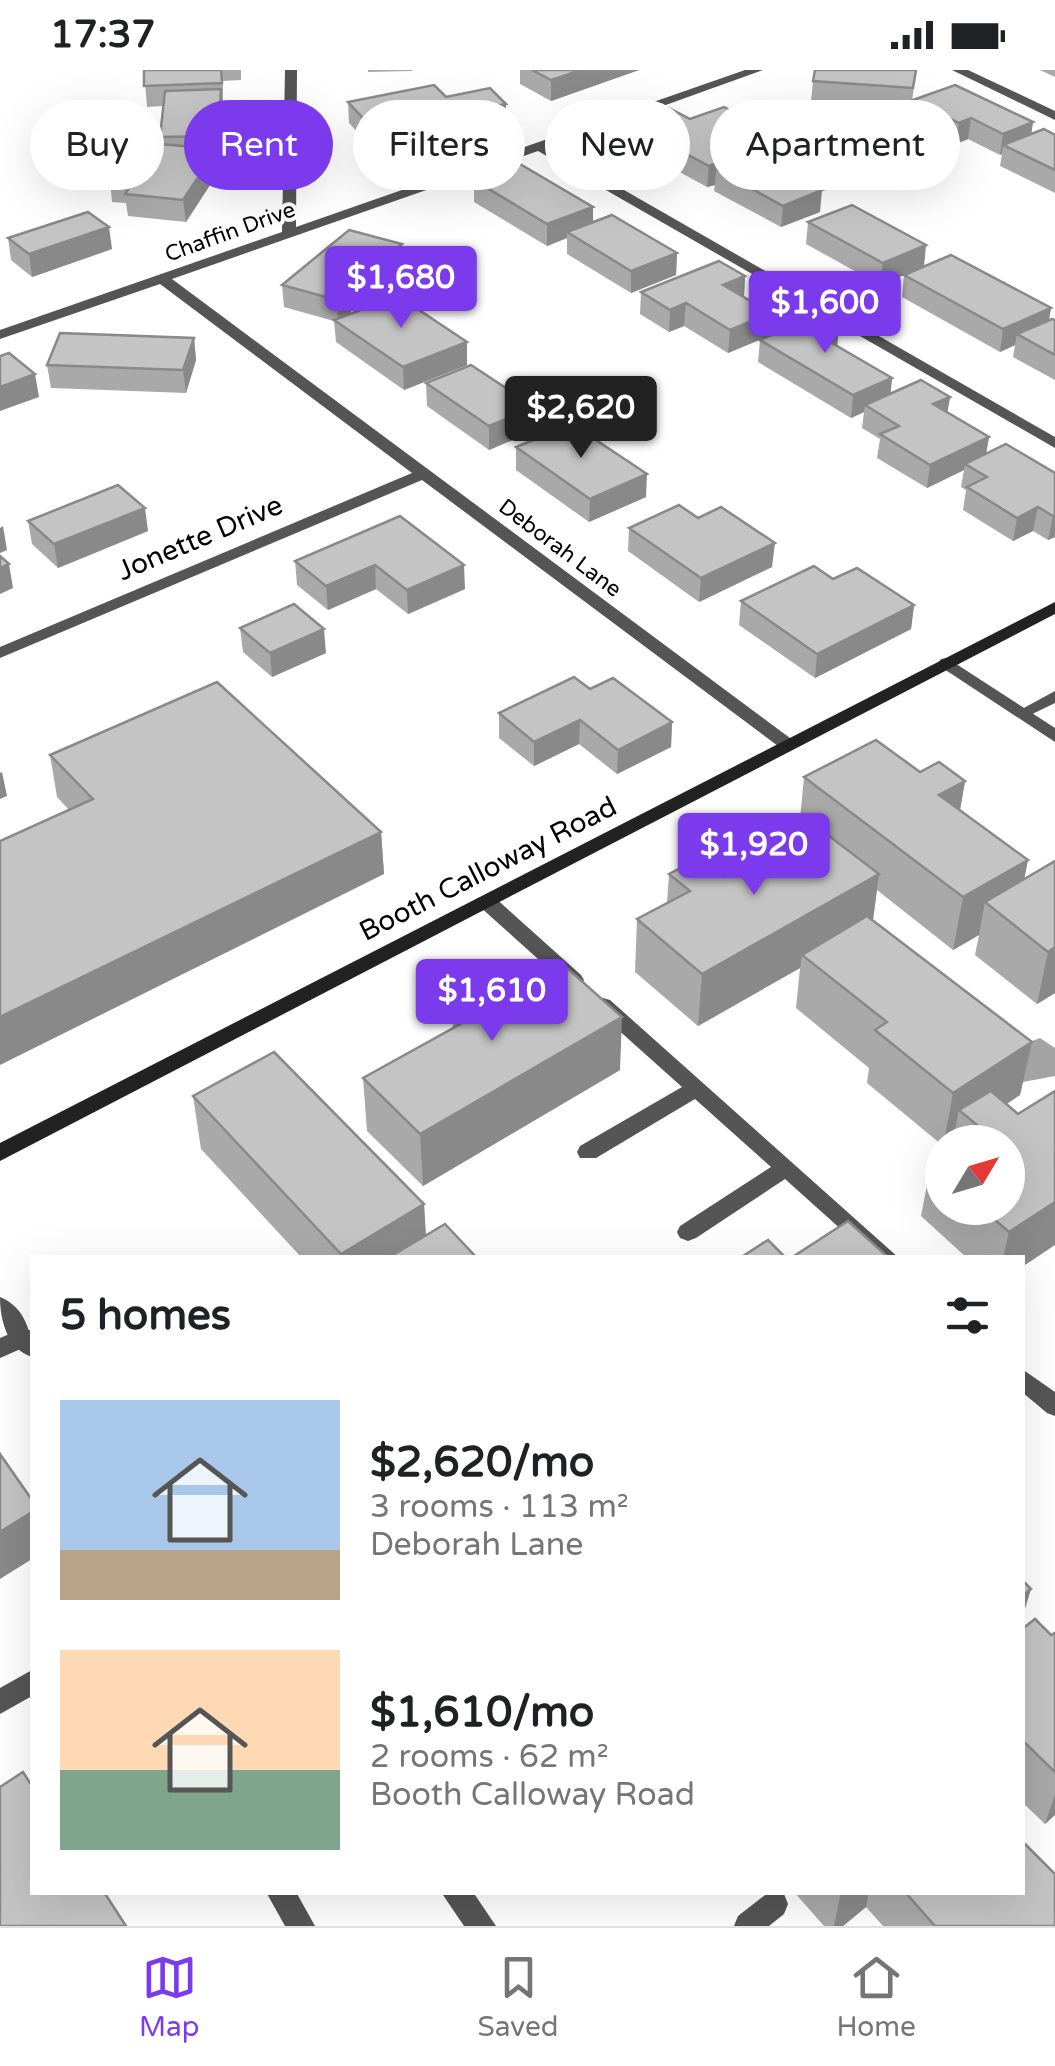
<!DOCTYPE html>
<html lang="en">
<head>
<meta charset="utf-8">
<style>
	:root { --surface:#fff; --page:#f2f2f2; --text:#202124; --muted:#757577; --line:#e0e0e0; --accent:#7c3aed }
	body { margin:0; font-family:"Varela Round",sans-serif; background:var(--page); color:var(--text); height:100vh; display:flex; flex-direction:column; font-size:38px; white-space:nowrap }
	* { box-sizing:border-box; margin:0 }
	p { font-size:32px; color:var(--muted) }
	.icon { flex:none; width:55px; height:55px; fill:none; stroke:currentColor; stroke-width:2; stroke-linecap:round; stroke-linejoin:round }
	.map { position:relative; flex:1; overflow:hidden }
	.details { position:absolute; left:30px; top:1185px; width:995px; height:640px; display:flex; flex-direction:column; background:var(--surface); border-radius:0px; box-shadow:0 10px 40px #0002 }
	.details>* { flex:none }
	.top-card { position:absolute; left:30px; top:30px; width:995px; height:90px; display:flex; gap:20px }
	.needle { width:65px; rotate:52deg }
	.tools { position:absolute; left:925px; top:1055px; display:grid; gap:20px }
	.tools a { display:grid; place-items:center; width:100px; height:100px; border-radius:50%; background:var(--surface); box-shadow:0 10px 40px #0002; font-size:50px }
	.price { position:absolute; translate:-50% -85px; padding:0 22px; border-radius:10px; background:var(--accent); color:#fff; font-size:32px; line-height:65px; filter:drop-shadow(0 2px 5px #0008) }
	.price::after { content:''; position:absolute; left:50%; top:60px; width:30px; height:22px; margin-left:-15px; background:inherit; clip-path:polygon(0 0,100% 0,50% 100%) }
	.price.selected { background:#222; color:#fff }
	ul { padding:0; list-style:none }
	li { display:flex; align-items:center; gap:30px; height:250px; padding:0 30px }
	li span { display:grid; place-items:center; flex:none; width:280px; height:200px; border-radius:0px; color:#555 }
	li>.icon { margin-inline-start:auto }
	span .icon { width:120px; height:120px; fill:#fffc; stroke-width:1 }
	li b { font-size:42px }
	h2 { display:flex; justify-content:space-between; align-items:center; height:120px; padding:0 30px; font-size:42px }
	.tag { padding:0 35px; border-radius:45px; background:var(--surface); box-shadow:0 10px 40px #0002; font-size:35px; line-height:90px }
	.tag.selected { background:var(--accent); color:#fff }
	.status { display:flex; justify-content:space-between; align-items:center; height:70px; padding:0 50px; background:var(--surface); direction:ltr }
	.status svg { height:28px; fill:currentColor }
	.tabs { display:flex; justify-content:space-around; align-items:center; height:140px; border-top:2px solid var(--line); background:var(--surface); font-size:28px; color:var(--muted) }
	.tabs a { display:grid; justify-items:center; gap:5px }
	.tabs .selected { color:var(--accent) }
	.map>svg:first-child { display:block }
	.water { fill:#a3a3a3 }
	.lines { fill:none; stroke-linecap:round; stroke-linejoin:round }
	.lane { fill:#555; fill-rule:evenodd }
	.street { fill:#555; fill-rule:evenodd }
	.secondary { fill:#222; fill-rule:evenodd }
	.wall { fill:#a9a9a9 }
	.shaded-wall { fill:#898989 }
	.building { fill:#c4c4c4; stroke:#898989; stroke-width:2.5 }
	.labels { text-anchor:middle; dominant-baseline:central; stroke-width:8; stroke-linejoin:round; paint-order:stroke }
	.far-street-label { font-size:22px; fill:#000; stroke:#fff }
	.street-label { font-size:28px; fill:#000; stroke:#fff }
</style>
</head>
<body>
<div class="status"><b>17:37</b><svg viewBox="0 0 49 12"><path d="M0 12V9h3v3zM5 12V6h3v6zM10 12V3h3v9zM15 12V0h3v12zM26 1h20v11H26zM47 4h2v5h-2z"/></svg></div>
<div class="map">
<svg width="1055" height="1856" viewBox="0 0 1055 1856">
	<rect width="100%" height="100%" fill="#fff"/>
	<!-- water -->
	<polygon class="water" points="1040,968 1055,978 1055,1006 1023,1012 1020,976"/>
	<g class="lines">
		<!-- lane -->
		<g class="lane">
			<polygon points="1055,621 1055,633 1022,649 1013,644"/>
			<polygon points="486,825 493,826 581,905 584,910 581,915 567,915 479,836 476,831"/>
			<polygon points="603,928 610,930 899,1188 873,1188 785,1109 696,1168 688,1171 680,1168 677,1162 680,1156 771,1097 695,1029 596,1088 580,1088 577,1082 580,1076 682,1017 596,940 593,935"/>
			<polygon points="24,1258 32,1261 32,1274 0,1288 0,1268"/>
			<polygon points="1022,1299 1055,1322 1055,1346 1047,1343 1022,1322"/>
			<polygon points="32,1600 32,1626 0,1644 0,1618"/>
			<polygon points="266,1822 296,1822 315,1856 285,1856"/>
			<polygon points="769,1822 784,1824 788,1834 784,1844 769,1856 734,1856 738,1846"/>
		</g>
		<!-- street -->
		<g class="street">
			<polygon points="285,0 297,0 296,157 745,0 763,0 549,77 1055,367 1055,378 538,81 172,209 794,671 797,675 794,679 782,679 422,410 0,588 0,577 412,403 160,214 0,269 0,260 282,162"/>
			<polygon points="952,0 968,0 1055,41 1055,50"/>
			<polygon points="947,588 1055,658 1055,672 941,597 938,593 941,589"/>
			<path d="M0,1227C25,1237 32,1263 32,1287C7,1279 0,1250 0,1227Z"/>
			<polygon points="441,1822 473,1822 496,1856 464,1856"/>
		</g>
		<!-- secondary -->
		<polygon class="secondary" points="1055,532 1055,544 0,1091 0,1073"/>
	</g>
	<!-- wall -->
	<g class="wall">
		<polygon points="144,0 241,0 241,10 223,11 223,34 222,34 220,87 218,87 219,101 186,152 128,146 126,133 112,132 110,110 161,74 163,36 147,37"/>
		<polygon points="368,0 412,0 412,1 368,2"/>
		<polygon points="520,0 639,0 551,31 520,14"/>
		<polygon points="916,0 911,39 811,31 813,11"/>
		<polygon points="1040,0 1055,0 1055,7"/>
		<polygon points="446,27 506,55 375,81 349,53 348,32"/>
		<polygon points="913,30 1033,52 1031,64 1055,65 1055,123 1000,96 1002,84 1000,85 968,69 956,74 911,52"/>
		<polygon points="690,49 751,72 746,74 754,85 820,142 781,157 714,121 715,115 707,117 628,74 628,53"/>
		<polygon points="474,110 677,183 676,205 631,223 567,184 567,168 547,176 474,132"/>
		<polygon points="808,152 924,197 1051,238 1049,250 1055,250 1055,310 1013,287 1015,275 1000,282 902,227 904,205 880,215 806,174"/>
		<polygon points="8,168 112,179 32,207 11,190"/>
		<polygon points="403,196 347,245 467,295 404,320 336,272 334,251 284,237 282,215"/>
		<polygon points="745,206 744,227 771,243 769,266 728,283 684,256 669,262 640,244 641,222"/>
		<polygon points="194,268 196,290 186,323 51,318 47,295"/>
		<polygon points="760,270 838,276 892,308 890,324 950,327 947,343 989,367 986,384 1055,403 1055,467 1048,470 1033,461 1013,471 963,440 966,420 961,417 964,400 927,418 877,388 880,369 862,358 864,342 851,348 758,292"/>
		<polygon points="426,313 506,318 555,329 555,352 489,380 427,336"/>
		<polygon points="516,377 646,427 589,452 516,400"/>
		<polygon points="400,446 465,519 408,544 376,519 328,540 297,515 295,491"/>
		<polygon points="28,451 148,461 58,498 32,474"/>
		<polygon points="629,458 772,497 699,532 628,481"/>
		<polygon points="833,509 914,535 911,559 815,608 739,555 741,531"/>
		<polygon points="240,558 326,583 272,607 243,582"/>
		<polygon points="590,619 672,652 671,677 617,704 579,674 534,696 499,668 499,643"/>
		<polygon points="50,685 381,762 384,804 69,740 57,727"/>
		<polygon points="920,702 965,711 960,740 1024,809 1055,791 1055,923 1037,934 975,885 979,865 953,880 877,820 873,850 1032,972 1020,1025 1006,1034 1022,1188 967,1188 921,1146 931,1094 942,1087 942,1138 1008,1138 1008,1072 953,1072 953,1070 949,1072 942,1072 942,1075 867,1013 869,998 796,938 800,898 698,956 635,902 637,849 667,833 669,804 724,807 803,763 799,759 804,707"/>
		<polygon points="503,921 620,1000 423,1116 367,1061 363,1008 453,958 452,925"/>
		<polygon points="193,1026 424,1134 426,1166 477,1188 302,1188 201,1079"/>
		<polygon points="1022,1559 1051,1565 1055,1563 1055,1745 1045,1754 1022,1732"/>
		<polygon points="794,1822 1022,1822 1055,1856 883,1856 866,1837 843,1856 824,1856"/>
	</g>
	<!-- shaded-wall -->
	<g class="shaded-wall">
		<polygon points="581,0 639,0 551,31 551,10"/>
		<polygon points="221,19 223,40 220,87 218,66"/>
		<polygon points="506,34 506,55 375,81 374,60"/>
		<polygon points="971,48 968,69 956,74 959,53"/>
		<polygon points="752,51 751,72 722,83 723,62"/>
		<polygon points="1033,52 1030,73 1003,75 1002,84 1000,85 1003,64"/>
		<polygon points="755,78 753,100 716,99 715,115 707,117 709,96"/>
		<polygon points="217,79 219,101 186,152 183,130"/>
		<polygon points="822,120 820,142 781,157 783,136"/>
		<polygon points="593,137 593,158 567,162 567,168 547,176 547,154"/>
		<polygon points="109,157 112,179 32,207 29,184"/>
		<polygon points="402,174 403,196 338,253 337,230"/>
		<polygon points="926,175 924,197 880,215 883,193"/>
		<polygon points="677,183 676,205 631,223 631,201"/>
		<polygon points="745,206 744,228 723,215"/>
		<polygon points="686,233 684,256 669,262 670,240"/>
		<polygon points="1051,238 1047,260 1017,264 1015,275 1000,282 1003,259"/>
		<polygon points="771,243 769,266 728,283 730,260"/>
		<polygon points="839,257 837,280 820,266"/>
		<polygon points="194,268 196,290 186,323 183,300"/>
		<polygon points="467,272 467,295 404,320 403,297"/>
		<polygon points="35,304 39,327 0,341 0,317"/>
		<polygon points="892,308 890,331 865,335 864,342 851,348 853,325"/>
		<polygon points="950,327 946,350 933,334"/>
		<polygon points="555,329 555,352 489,380 489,356"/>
		<polygon points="989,367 985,390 965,394 964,400 927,418 930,395"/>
		<polygon points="647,404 646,427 589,452 590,429"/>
		<polygon points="1038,437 1033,461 1013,471 1017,448"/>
		<polygon points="145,438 148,461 58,498 54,474"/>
		<polygon points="1055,445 1055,467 1048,470 1053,446"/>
		<polygon points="3,456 7,480 0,483 0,458"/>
		<polygon points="775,473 772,497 699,532 701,508"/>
		<polygon points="9,494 13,518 0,524 0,498"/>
		<polygon points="375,495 376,519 328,540 326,516"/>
		<polygon points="464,495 465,519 408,544 407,520"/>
		<polygon points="914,535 911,559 815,608 817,584"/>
		<polygon points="324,559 326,583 272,607 270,583"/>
		<polygon points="580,650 579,674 534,696 534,672"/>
		<polygon points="672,652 671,677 617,704 618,680"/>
		<polygon points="2,702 7,726 0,729 0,703"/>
		<polygon points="965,711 956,763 939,725"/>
		<polygon points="381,762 384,804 0,995 0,947"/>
		<polygon points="1028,790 1018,842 985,832 979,865 953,880 963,827"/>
		<polygon points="879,804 872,857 802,885 800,898 698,956 702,904"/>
		<polygon points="1055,877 1055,923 1037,934 1048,882"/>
		<polygon points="622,947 620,1000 423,1116 420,1064"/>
		<polygon points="1032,972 1020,1025 976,1055 959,1040 953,1070 949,1072 944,1072 953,1023"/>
		<polygon points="1055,1132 1055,1175 1022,1197 1022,1188 1003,1188 1009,1162"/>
		<polygon points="424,1134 427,1187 342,1188 341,1184"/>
		<polygon points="32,1442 32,1489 0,1509 0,1462"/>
		<polygon points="1031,1519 1022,1549 1022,1526"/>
		<polygon points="1055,1724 1055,1745 1045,1754"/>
		<polygon points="841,1822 869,1822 866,1837 843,1856 834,1856"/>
	</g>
	<!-- building -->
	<g class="building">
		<polygon points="144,0 221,0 222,13 144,16"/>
		<polygon points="532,0 581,0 551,10"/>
		<polygon points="815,0 916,0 913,18 813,11"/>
		<polygon points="434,15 446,27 490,18 506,34 374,60 348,32"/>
		<polygon points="955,15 1033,52 1003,64 971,48 959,53 913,30"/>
		<polygon points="221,19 218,66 160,67 165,21"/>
		<polygon points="724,37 752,51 723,62 755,78 709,96 628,53 669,38 690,49"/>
		<polygon points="1044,59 1055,65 1055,100 1003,75"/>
		<polygon points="137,72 217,79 183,130 125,124 133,112 110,110"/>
		<polygon points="755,84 822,120 783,136 716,99"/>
		<polygon points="520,94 593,137 547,154 474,110"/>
		<polygon points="852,135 926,175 883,193 808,152"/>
		<polygon points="88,142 109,157 29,184 8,168"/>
		<polygon points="612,145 677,183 631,201 567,162"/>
		<polygon points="349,160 402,174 337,230 282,215"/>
		<polygon points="951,185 1051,238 1003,259 904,205"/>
		<polygon points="719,191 745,206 723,215 771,243 730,260 686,233 670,240 641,222"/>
		<polygon points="398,226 467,272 403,297 334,250"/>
		<polygon points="819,245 839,257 820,266 892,308 853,325 760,270"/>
		<polygon points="1052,249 1055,250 1055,285 1017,264"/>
		<polygon points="60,263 194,268 183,300 47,295"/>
		<polygon points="9,283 35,304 0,317 0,286"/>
		<polygon points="471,295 506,318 526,310 555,329 489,356 426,313"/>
		<polygon points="921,310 950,327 933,334 989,367 930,395 880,364 899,356 865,335"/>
		<polygon points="572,354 647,404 590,429 516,377"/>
		<polygon points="1006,374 1055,403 1055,445 1053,446 1038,437 1017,448 967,417 987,407 965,394"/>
		<polygon points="118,415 145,438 54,474 28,451"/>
		<polygon points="679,435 698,448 721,437 775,473 701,508 629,458"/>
		<polygon points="400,446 464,495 407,520 375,495 326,516 295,491"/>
		<polygon points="0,486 9,494 0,498"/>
		<polygon points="814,496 833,509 857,498 914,535 817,584 741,531"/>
		<polygon points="294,534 324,559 270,583 240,558"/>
		<polygon points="574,607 590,619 613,608 672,652 618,680 580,650 534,672 499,643"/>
		<polygon points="217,612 381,762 0,947 0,771 93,729 50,685"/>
		<polygon points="876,670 920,702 939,692 965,711 939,725 1028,790 963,827 804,707"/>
		<polygon points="816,756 879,804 702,904 637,849 690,821 669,804 700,788 724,807"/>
		<polygon points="1055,791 1055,877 1048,882 985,832"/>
		<polygon points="867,846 1032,972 953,1023 875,960 887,952 802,885"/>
		<polygon points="558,890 622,947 420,1064 363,1008 475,946 452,925 487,907 503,921"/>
		<polygon points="274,982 424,1134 341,1184 193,1026"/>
		<polygon points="991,1021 1018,1044 1055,1021 1055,1132 1009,1162 981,1138 1008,1138 1008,1072 966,1072 984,1061 959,1040"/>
		<polygon points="942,1087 942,1104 931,1094"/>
		<polygon points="848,1151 889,1188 791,1188"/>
		<polygon points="445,1154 477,1188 388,1188"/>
		<polygon points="768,1170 786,1188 740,1188"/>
		<polygon points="0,1384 32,1430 32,1442 0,1462"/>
		<polygon points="1022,1510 1031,1519 1022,1526"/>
		<polygon points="1035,1549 1051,1565 1055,1563 1055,1702 1022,1670 1022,1559"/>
		<polygon points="23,1702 32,1716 32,1822 104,1822 126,1856 0,1856 0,1717"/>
		<polygon points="1025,1774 1055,1804 1055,1856 935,1856 905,1822 1022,1822 1022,1776"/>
	</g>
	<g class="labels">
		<!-- far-street labels -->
		<g class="far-street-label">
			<text transform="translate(230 162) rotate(-20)">Chaffin Drive</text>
			<text transform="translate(560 478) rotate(37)">Deborah Lane</text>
		</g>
		<!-- street labels -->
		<g class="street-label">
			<text transform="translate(200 468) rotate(-23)">Jonette Drive</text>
			<text transform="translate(488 799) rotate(-27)">Booth Calloway Road</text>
		</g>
	</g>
</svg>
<div class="tools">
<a><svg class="needle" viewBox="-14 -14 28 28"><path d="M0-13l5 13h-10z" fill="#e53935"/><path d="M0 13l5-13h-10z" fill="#757577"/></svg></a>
</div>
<b class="price" style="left:401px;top:261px">$1,680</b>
<b class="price" style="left:825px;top:286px">$1,600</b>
<b class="price selected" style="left:581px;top:391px">$2,620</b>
<b class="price" style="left:754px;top:828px">$1,920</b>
<b class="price" style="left:492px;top:974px">$1,610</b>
<div class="top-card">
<a class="tag">Buy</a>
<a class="tag selected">Rent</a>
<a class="tag">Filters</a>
<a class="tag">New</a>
<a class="tag">Apartment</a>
</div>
<section class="details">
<h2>5 homes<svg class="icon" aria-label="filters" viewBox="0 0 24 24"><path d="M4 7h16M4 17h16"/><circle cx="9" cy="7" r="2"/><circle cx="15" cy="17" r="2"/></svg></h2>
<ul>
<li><span style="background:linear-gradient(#a9c7e8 75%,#b9a48a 0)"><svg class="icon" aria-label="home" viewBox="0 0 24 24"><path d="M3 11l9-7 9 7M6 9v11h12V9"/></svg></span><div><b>$2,620/mo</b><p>3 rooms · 113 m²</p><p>Deborah Lane</p></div></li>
<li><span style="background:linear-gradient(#ffd9b3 60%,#7fa58c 0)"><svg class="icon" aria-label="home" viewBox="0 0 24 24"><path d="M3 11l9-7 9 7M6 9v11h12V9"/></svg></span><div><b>$1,610/mo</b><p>2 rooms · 62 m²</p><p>Booth Calloway Road</p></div></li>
</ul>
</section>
</div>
<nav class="tabs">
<a class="selected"><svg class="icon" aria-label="map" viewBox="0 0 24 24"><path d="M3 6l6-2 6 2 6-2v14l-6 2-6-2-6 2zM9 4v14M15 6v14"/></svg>Map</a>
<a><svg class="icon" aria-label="saved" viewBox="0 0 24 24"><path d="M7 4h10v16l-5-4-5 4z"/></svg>Saved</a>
<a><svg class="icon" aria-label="home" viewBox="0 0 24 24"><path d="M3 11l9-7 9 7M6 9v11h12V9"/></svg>Home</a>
</nav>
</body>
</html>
